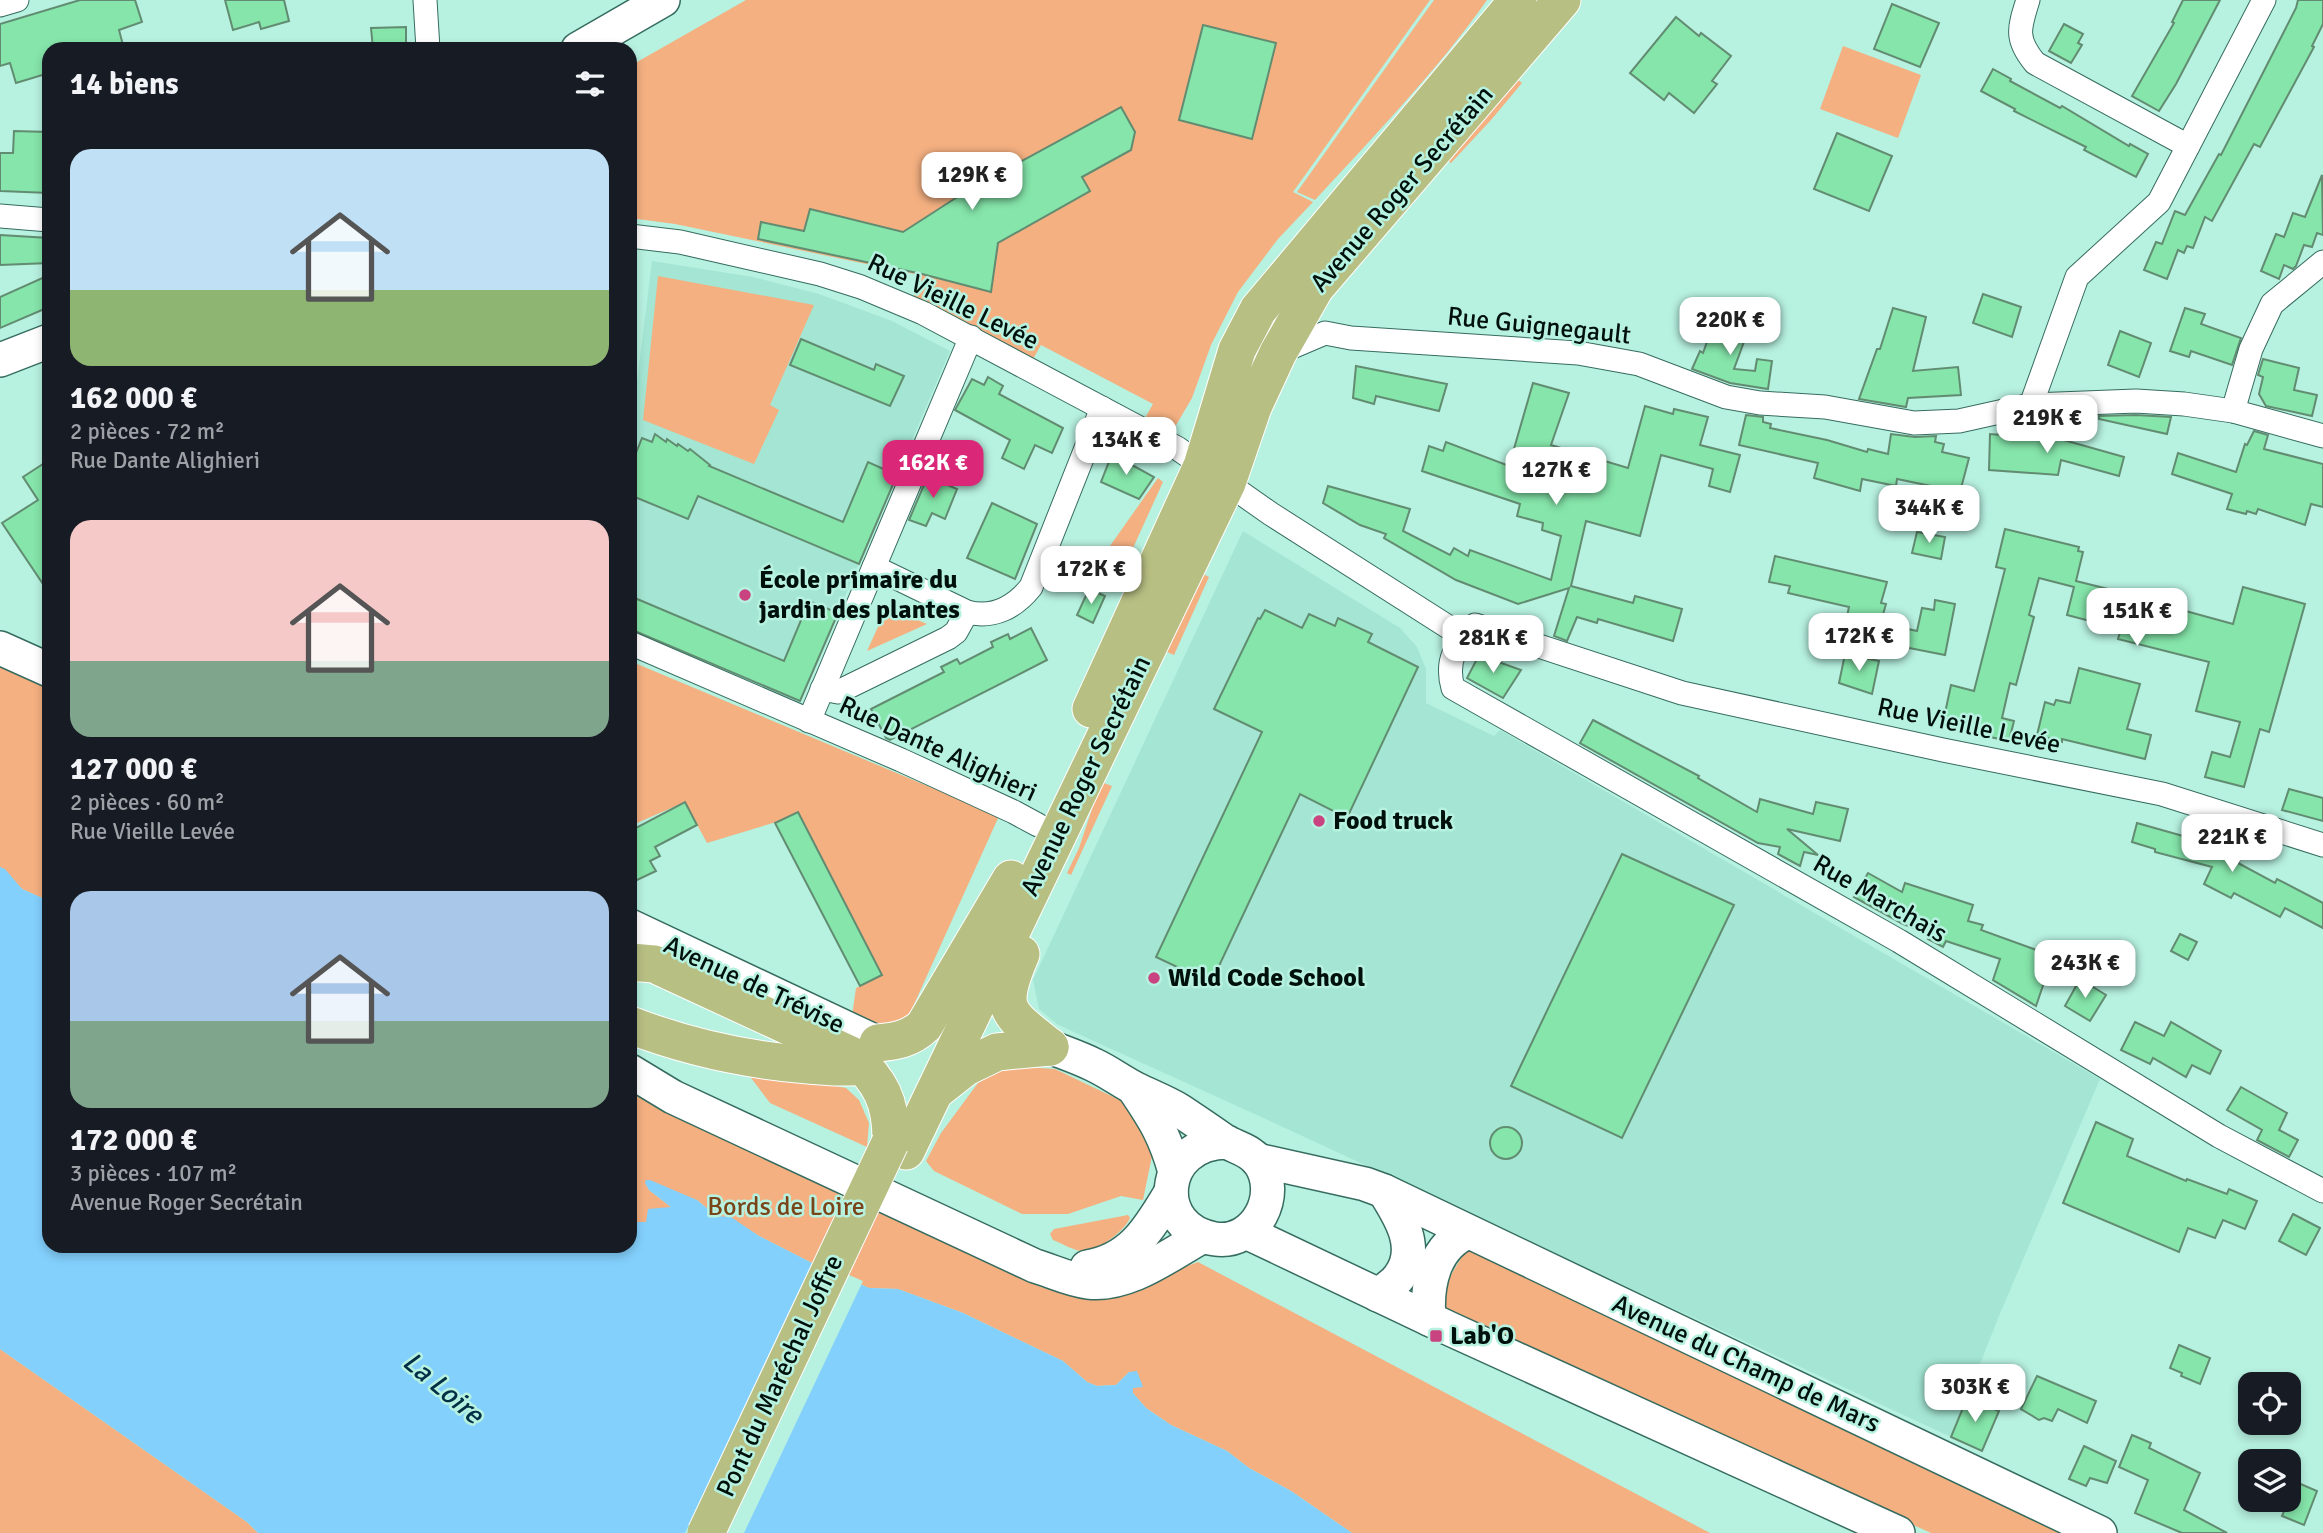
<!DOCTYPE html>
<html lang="fr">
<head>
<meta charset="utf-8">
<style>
	:root { --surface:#171b24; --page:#242831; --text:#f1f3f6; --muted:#9ea1a6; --accent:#db2777 }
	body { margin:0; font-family:Signika,sans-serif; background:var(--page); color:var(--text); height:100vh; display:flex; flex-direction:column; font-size:26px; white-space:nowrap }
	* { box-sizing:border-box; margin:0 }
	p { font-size:23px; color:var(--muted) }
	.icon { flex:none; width:38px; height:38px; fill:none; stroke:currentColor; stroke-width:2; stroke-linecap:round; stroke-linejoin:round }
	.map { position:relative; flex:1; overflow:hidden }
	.panel { position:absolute; left:42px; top:42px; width:595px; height:1211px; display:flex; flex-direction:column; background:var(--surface); border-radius:21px; box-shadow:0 4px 10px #0003 }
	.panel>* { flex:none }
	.controls { position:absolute; left:2238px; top:1372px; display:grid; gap:14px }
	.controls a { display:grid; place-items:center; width:63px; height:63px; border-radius:14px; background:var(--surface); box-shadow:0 4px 10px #0003; font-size:35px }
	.price { position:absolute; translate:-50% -60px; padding:0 16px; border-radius:14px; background:#fff; color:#222; font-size:23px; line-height:46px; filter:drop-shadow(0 2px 4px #0008) }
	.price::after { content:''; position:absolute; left:50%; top:42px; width:21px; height:16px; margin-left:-10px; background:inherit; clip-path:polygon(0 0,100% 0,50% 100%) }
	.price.current { background:var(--accent); color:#fff }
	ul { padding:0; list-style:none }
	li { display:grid; align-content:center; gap:14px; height:371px; padding:0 28px }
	li span { display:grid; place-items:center; height:217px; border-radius:21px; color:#555 }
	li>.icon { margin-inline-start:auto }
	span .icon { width:126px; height:126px; fill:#fffc; stroke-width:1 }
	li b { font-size:30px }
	h2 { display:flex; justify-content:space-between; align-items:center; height:84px; padding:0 28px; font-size:30px }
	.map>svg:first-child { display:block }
	.built { fill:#a4e6d3 }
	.green { fill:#f4b081 }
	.water { fill:#83d0fd }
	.pier { fill:#b7f1e0 }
	.building { fill:#85e5aa; stroke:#628c71; stroke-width:2 }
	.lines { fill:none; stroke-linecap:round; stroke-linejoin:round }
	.street-casing { stroke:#366c5f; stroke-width:25 }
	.secondary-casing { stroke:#366c5f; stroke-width:36 }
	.primary-casing { stroke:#fff; stroke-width:39 }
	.street { stroke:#fff; stroke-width:23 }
	.secondary { stroke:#fff; stroke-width:33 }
	.primary { stroke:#b8bf83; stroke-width:37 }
	.primary-bridge-casing { stroke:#fff; stroke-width:39; stroke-linecap:butt }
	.primary-bridge { stroke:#b8bf83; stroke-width:37 }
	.poi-dot { fill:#ca4381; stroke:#b7f1e0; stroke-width:2.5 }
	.labels { text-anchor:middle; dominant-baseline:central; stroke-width:5; stroke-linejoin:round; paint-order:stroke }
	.street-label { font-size:26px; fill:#00100b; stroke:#b7f1e0 }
	.poi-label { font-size:26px; font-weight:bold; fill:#00100b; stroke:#b7f1e0; text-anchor:start }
	.park-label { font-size:26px; fill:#7a4419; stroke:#b7f1e0 }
	.water-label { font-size:28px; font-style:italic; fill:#002f45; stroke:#b7f1e0 }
</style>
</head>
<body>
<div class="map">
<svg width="2323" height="1533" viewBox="0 0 2323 1533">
	<rect width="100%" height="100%" fill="#b7f1e0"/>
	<!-- built -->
	<g class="built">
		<polygon points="652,261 753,277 819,294 892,321 950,351 798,706 630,633 630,438"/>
		<polygon points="1243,531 1400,628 1417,647 1426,669 1426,703 1494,736 1500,730 2100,1079 1999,1316 1951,1437 1268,1120 1076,1033 1057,1024 1039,1009 1033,980"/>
	</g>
	<!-- green -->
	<g class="green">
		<polygon points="746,0 1430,0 1293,192 1313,202 1278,239 1238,292 1211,345 1192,398 1172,432 1145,418 1153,404 1041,345 1033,359 914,299 914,274 675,224 630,218 630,66"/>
		<path d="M1434,0H1487C1436,72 1374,136 1315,200L1297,192Z"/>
		<polygon points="1843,46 1921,75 1898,138 1820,109"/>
		<polygon points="1517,79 1522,83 1491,120 1451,163 1447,160 1487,117"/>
		<polygon points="658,276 814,305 770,405 779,410 754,464 643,420"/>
		<polygon points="1158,478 1163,482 1128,559 1122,563 1105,553"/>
		<polygon points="1199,572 1209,577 1174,655 1167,652 1170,634"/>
		<polygon points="887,607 927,624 867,651"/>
		<polygon points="630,661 999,816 907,1020 888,1029 852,1016 856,988 882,975 798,812 776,822 707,843 685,802 630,826"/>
		<polygon points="0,662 49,684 49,901 22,889 5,870 0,867"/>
		<polygon points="1101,782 1112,786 1071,875 1067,873 1079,848"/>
		<polygon points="1025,1067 1055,1069 1126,1103 1153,1151 1143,1200 1121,1196 1068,1214 1022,1214 934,1171 926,1161 941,1133 978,1083 1000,1071"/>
		<polygon points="745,1070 846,1088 859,1100 869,1123 867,1147 770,1103"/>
		<path d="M630,1091L1041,1287C1056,1291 1072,1297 1089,1295C1123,1291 1165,1274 1198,1262L1710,1533H1352L1291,1491L1249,1468L1227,1451L1171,1425L1146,1408L1133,1393V1388L1137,1387L1129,1372L1116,1385L1097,1386L1087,1382L1063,1361L963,1313L898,1289L869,1288L810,1262L759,1236L731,1218L716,1216L697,1200L649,1190L671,1207L647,1222H630Z"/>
		<path d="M1128,1215L1130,1218C1124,1232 1096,1253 1080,1251C1071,1249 1061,1243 1053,1240L1050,1234L1054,1229Z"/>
		<polygon points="1467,1248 1982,1496 2061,1533 1931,1533 1439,1310 1448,1280"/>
		<polygon points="0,1349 247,1522 258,1533 0,1533"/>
	</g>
	<!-- water -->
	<polygon class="water" points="0,867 5,869 22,889 49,901 49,1246 630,1246 630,1222 646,1222 648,1209 671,1207 649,1190 645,1183 646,1180 650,1180 697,1200 716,1216 731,1217 759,1236 810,1262 869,1288 898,1289 963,1313 1063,1361 1087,1382 1097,1386 1116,1385 1129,1372 1137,1371 1143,1387 1133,1388 1133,1393 1146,1408 1171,1425 1227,1451 1249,1468 1291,1491 1352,1533 258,1533 247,1522 0,1349"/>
	<!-- pier -->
	<polygon class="pier" points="814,1260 863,1281 744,1533 685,1533"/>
	<!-- building -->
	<g class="building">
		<polygon points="80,0 135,0 142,22 119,30 124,49 49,49 49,73 16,83 10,63 0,66 0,24"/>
		<polygon points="225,0 284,0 289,21 261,29 259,22 233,30"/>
		<polygon points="2183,0 2220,0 2176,84 2159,111 2132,96 2174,23 2172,22"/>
		<polygon points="2298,0 2323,0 2323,24 2312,46 2314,47 2260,147 2254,144 2212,221 2205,217 2193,248 2187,246 2184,253 2178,250 2167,279 2144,270 2156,242 2162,244 2175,211 2185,215 2219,154 2221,155 2296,8"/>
		<polygon points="1892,4 1939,23 1920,67 1874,49"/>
		<polygon points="1676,17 1699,36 1701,33 1731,56 1712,81 1717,84 1694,113 1669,93 1664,100 1630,73"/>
		<polygon points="2064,24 2083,34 2078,43 2082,45 2071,63 2049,51"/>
		<polygon points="1203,25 1276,43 1252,139 1179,120"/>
		<polygon points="406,27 406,49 373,49 371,28"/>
		<polygon points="1993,69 2011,79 2010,81 2060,108 2062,106 2129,146 2130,144 2148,154 2136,177 2084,150 2086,147 2014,111 2015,109 1981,91"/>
		<polygon points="1121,107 1135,132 1131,150 1082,177 1090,191 998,243 991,292 922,274 758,239 761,222 804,231 810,209 903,232 965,192"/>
		<polygon points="14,131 49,132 49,193 0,191 0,153 13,153"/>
		<polygon points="1837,133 1892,156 1869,211 1814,189"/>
		<polygon points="2322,175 2323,235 2317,233 2312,247 2304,245 2296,266 2293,269 2284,265 2279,279 2261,271 2276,234 2284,237 2293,213 2305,217"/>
		<polygon points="0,235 49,238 49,263 0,265"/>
		<polygon points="49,275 49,307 0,328 0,297"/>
		<polygon points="1983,294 2021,307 2012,337 1973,323"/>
		<polygon points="1893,308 1926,317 1913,371 1958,367 1961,395 1908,398 1906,407 1859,399 1877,349 1880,349"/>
		<polygon points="2185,308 2205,314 2201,324 2241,338 2232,365 2191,351 2189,357 2170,351"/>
		<polygon points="1716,316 1749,328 1734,369 1755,371 1757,359 1772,361 1768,389 1730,383 1692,369 1700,351 1703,353"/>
		<polygon points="2120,331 2151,343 2139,377 2108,365"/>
		<polygon points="801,339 874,370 876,364 904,376 890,406 790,365"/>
		<polygon points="2263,359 2299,368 2294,390 2317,395 2312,416 2266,406 2259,394 2263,377 2258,375"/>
		<polygon points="1356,366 1447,384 1439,411 1376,396 1374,404 1353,398"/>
		<polygon points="988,377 1003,386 999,394 1063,428 1052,453 1035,445 1024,469 1002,458 1010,440 955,410 972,379 984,385"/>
		<polygon points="1533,383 1569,393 1551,445 1628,468 1645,406 1673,414 1674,409 1708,417 1700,445 1740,455 1730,492 1709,486 1713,469 1661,455 1640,536 1586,521 1571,586 1633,603 1635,596 1682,609 1673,641 1598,619 1597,623 1577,617 1567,641 1554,636 1569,588 1518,604 1456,580 1384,538 1386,534 1360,525 1323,503 1328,486 1410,509 1403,531 1450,555 1454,548 1468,556 1470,550 1551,580 1561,536 1542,530 1543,523 1517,516 1520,504 1422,471 1429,446 1443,451 1446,442 1509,466"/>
		<polygon points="1746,415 1763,417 1763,422 1771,424 1770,428 1827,440 1867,452 1868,449 1888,454 1891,434 1915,437 1936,436 1935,442 1944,444 1942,452 1969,458 1960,492 1897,479 1896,486 1862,479 1860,491 1814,478 1818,463 1739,445"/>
		<polygon points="2136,415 2171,417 2167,434 2099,419 2099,416"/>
		<polygon points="2254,431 2268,435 2264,449 2323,464 2323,507 2311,504 2305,525 2258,509 2256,514 2247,511 2246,514 2227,509 2232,494 2172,474 2178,453 2236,472 2245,444 2247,445"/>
		<polygon points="2039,433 2124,457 2119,476 2061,460 2058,475 1989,470 1990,434 2039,438"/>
		<polygon points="655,434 666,442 667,439 677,446 678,444 688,451 690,449 710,465 709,466 843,522 868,462 897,475 859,564 698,496 688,519 630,495 630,468 642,438 652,442"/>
		<polygon points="1112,454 1154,477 1139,499 1101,482"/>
		<polygon points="49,460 49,593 2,523 38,500 23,477"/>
		<polygon points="929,473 945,480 943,483 957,489 945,519 932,513 926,526 909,520"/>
		<polygon points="992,503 1037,524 1015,579 967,558"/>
		<polygon points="2005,529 2079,547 2078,551 2083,552 2076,581 2124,593 2123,596 2128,598 2127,603 2180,617 2182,610 2233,624 2243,587 2305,604 2269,732 2260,729 2244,787 2205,777 2212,752 2230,757 2240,722 2196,711 2209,662 2118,639 2121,629 2067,615 2074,587 2039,578 2029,615 2034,617 2016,685 2010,683 2002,718 2014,721 2009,741 1942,727 1951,685 1974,691 2005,569 1996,567"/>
		<polygon points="1917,532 1945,537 1941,559 1912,553"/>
		<polygon points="1775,556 1887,582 1881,603 1886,604 1880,625 1847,616 1849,607 1788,593 1790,586 1769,582"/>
		<polygon points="1089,589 1105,596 1093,623 1077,615"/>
		<polygon points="630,596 784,661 809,601 838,613 800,701 630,629"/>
		<polygon points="1935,600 1955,604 1945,655 1904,647 1908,629 1917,631 1922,608 1934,610"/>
		<polygon points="1265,610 1302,628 1309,614 1335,626 1338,618 1372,634 1368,642 1418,667 1347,818 1300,794 1211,983 1156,957 1262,732 1214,709 1258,618 1260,619"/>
		<polygon points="1031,628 1047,660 890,740 886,738 871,709 944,672 941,667 957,659 960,664 993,647 991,642 1008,634 1010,639"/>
		<polygon points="1845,654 1879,661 1872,694 1839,683"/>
		<polygon points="1479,655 1521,670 1503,698 1467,678"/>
		<polygon points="2079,668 2140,684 2127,729 2151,735 2145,759 2062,739 2062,742 2037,735 2045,702 2054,705 2056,700 2070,703"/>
		<polygon points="1593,720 1699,776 1698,778 1757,812 1760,799 1813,814 1816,802 1848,809 1840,841 1787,829 1818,855 1804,852 1800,866 1778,854 1780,847 1758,843 1580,743"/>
		<polygon points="2289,789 2323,798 2323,821 2282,810"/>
		<polygon points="685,802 697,825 655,847 660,856 650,861 656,871 635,881 630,871 630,831"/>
		<polygon points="798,812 882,975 860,986 775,823"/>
		<polygon points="2137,823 2222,847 2225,842 2245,849 2238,863 2275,883 2277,879 2323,903 2323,928 2285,908 2280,917 2234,893 2231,898 2204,884 2212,867 2155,852 2155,849 2132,842"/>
		<polygon points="1622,854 1734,905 1622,1138 1511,1086"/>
		<polygon points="1868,873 1902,892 1905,883 1973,905 1968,921 1983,925 1981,930 2053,956 2036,1006 1993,980 2000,959 1946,941 1943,947 1928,939 1930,934 1903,924 1854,897"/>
		<polygon points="2180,934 2197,942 2188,960 2171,951"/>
		<polygon points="2080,979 2106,995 2090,1021 2065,1006"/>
		<polygon points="2135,1022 2164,1036 2171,1022 2221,1051 2210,1074 2192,1065 2186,1077 2153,1058 2150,1064 2121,1050"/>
		<polygon points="2241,1087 2287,1113 2279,1130 2298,1140 2289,1157 2257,1140 2262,1130 2227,1110"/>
		<polygon points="2096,1122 2133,1139 2127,1156 2186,1181 2187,1179 2227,1194 2229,1189 2257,1201 2245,1229 2223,1220 2215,1238 2188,1228 2179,1252 2063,1203"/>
		<circle cx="1506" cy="1143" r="16"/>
		<polygon points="2293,1214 2320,1228 2306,1255 2279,1241"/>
		<polygon points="2179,1345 2210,1358 2200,1384 2181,1376 2182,1373 2170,1368"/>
		<polygon points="2037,1376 2096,1401 2087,1423 2058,1409 2052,1421 2044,1418 2039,1420 2021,1409"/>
		<polygon points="1967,1398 1999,1411 1982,1451 1951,1437"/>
		<polygon points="2132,1435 2151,1443 2149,1448 2200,1473 2184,1510 2227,1533 2182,1533 2135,1513 2148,1480 2119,1467"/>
		<polygon points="2084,1446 2116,1461 2107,1483 2090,1478 2086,1486 2069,1479"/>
		<polygon points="2289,1479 2317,1491 2304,1525 2282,1516 2289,1500"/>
	</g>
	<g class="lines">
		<!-- street casing -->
		<g class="street-casing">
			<g id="street">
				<polyline points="425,0 428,49"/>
				<path d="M2028,0C2019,28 2015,39 2035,63L2188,146"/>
				<polyline points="0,5 17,0"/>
				<polyline points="0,216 49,220"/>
				<polyline points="630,236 680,242 820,274 861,287 923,313 1177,448 1271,514 1464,637"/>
				<polyline points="1278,353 1325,333 1351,338 1578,353 1639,364 1726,397 1760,403 1825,407 1914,423 1959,421 2031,405 2136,401 2184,404 2233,411 2323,436"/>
				<polyline points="2031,405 2077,277 2159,202 2264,0"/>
				<polyline points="2233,411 2251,349 2272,304 2323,262"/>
				<path d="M967,612C993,619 1015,607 1031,587L1102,408"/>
				<polyline points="630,643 901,760 1014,812 1038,825"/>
				<polyline points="822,689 838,692 948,638 956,632 967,612 874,567"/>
				<polyline points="809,721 971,337"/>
				<path d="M2323,845L2162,794L1943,750L1682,693L1475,625C1456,645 1445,660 1453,688L1899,941L2219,1136L2323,1191"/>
			</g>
		</g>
		<!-- secondary casing -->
		<g class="secondary-casing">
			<g id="secondary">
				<polyline points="578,49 663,0"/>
				<polyline points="0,360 49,341"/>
				<polyline points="0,648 49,670"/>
				<polyline points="630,926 878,1043"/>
				<path d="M1050,1047C1065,1053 1080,1058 1094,1065C1109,1072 1122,1082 1136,1089C1150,1096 1166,1102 1179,1110C1194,1120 1209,1130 1223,1140C1236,1148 1249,1149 1259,1162C1282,1194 1256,1245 1215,1239C1152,1229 1158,1143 1227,1142"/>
				<path d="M630,1071L673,1097L1035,1266C1052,1271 1070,1280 1088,1282C1128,1287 1169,1255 1203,1236"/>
				<path d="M1134,1089C1155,1120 1165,1136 1175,1172"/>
				<polyline points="1257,1160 1365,1184 1384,1191 2100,1533"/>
				<polyline points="1246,1232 1448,1328 1898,1533"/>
				<path d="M1087,1267C1132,1260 1150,1227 1171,1192"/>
				<path d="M1378,1295C1385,1290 1394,1284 1399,1277C1421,1249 1400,1216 1384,1191"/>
				<path d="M1429,1319C1426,1285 1434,1246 1468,1232"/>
			</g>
		</g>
		<!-- primary casing -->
		<g class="primary-casing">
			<g id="primary">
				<polyline points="1091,709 1202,466 1237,350 1258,310 1518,0"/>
				<path d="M1021,954C997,1010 1006,1012 1050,1047"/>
				<path d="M630,962L654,964L853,1056C881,1082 891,1102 891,1139"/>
				<path d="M630,1025C687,1047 747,1060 808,1065C826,1066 844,1069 862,1066"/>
				<path d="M878,1043C897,1041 910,1039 924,1026L1011,879"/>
				<polyline points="938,1089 966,1067 997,1052 1050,1047"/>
				<polyline points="906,1151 1227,483 1253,407 1278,353 1315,288 1562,0"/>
			</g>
		</g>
		<!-- street -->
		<use href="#street" class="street"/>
		<!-- secondary -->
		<use href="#secondary" class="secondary"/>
		<!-- primary -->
		<use href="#primary" class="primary"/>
		<!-- primary-bridge casing -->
		<g class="primary-bridge-casing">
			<polyline id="primary-bridge" points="706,1533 890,1143"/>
		</g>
		<!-- primary-bridge -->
		<use href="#primary-bridge" class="primary-bridge"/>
	</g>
	<!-- markers -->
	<g class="poi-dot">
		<circle cx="745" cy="595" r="7"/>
		<circle cx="1319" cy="821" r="7"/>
		<circle cx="1154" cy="978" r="7"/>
		<rect x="1429" y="1329" width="14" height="14" rx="3.5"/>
	</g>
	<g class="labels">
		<!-- street labels -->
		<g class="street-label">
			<text transform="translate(1402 189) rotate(-49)">Avenue Roger Secrétain</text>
			<text transform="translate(953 302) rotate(26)">Rue Vieille Levée</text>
			<text transform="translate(1539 326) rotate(6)">Rue Guignegault</text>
			<text transform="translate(1969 726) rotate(12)">Rue Vieille Levée</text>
			<text transform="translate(938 749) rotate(25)">Rue Dante Alighieri</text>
			<text transform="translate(1086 776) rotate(-64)">Avenue Roger Secrétain</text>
			<text transform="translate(1880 899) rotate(30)">Rue Marchais</text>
			<text transform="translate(754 985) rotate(25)">Avenue de Trévise</text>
			<text transform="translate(1746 1364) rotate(25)">Avenue du Champ de Mars</text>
			<text transform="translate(780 1376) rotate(-65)">Pont du Maréchal Joffre</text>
		</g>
		<!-- poi labels -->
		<g class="poi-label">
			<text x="759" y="580">École primaire du<tspan x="759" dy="30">jardin des plantes</tspan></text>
			<text x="1333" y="821">Food truck</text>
			<text x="1168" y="978">Wild Code School</text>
			<text x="1450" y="1336">Lab'O</text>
		</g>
		<!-- park labels -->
		<g class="park-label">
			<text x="786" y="1207">Bords de Loire</text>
		</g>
		<!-- water labels -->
		<g class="water-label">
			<text transform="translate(443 1388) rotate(40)">La Loire</text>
		</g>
	</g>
</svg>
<div class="controls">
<a><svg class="icon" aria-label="locate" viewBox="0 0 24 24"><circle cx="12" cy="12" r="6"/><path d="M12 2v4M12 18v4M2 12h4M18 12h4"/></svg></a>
<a><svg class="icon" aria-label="layers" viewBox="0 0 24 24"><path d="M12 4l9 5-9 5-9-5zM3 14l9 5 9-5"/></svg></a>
</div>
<b class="price" style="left:972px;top:212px">129K €</b>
<b class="price" style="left:1730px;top:357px">220K €</b>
<b class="price" style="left:2047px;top:455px">219K €</b>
<b class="price" style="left:1126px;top:477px">134K €</b>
<b class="price current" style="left:933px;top:500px">162K €</b>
<b class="price" style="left:1556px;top:507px">127K €</b>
<b class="price" style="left:1929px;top:545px">344K €</b>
<b class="price" style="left:1091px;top:606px">172K €</b>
<b class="price" style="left:2137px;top:648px">151K €</b>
<b class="price" style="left:1859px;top:673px">172K €</b>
<b class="price" style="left:1493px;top:675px">281K €</b>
<b class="price" style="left:2232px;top:874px">221K €</b>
<b class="price" style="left:2085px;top:1000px">243K €</b>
<b class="price" style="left:1975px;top:1424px">303K €</b>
<section class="panel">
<h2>14 biens<svg class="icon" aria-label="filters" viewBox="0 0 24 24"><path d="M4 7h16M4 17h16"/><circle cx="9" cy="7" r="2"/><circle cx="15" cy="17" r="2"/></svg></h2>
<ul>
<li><span style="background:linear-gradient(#bfe0f5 65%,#8fb573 0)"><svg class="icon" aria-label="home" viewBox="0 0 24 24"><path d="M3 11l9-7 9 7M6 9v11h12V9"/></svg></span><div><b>162 000 €</b><p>2 pièces · 72 m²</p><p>Rue Dante Alighieri</p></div></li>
<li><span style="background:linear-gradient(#f6c9c9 65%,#7fa58c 0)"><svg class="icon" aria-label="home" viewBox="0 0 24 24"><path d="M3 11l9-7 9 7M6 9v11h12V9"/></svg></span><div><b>127 000 €</b><p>2 pièces · 60 m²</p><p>Rue Vieille Levée</p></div></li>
<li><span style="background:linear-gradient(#a9c7e8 60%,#7fa58c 0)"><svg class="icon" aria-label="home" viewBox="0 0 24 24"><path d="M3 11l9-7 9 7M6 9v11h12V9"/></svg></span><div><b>172 000 €</b><p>3 pièces · 107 m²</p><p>Avenue Roger Secrétain</p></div></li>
</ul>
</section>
</div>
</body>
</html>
